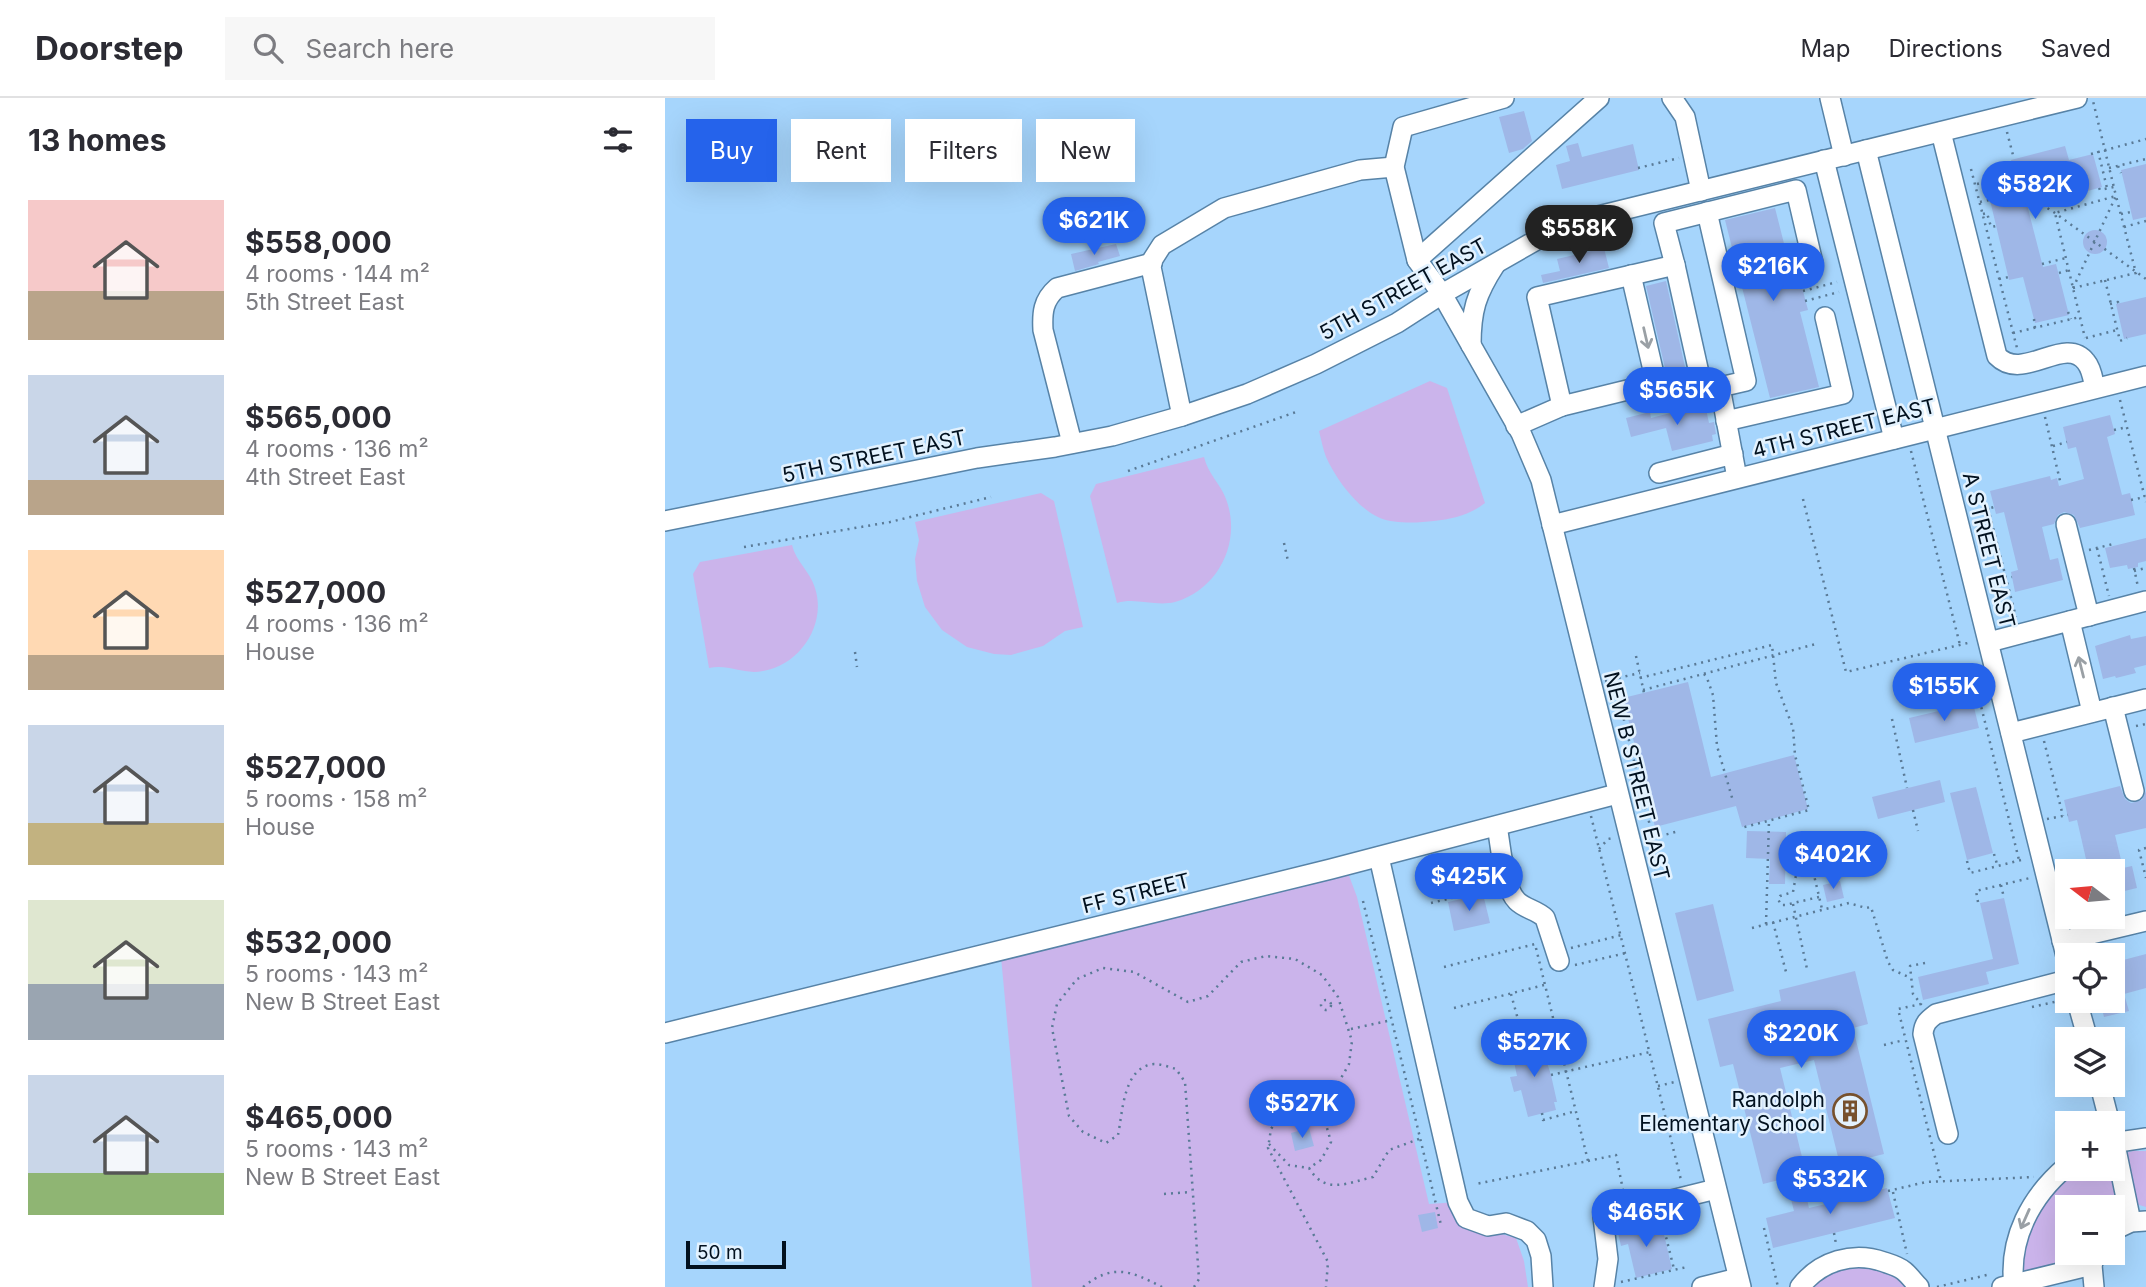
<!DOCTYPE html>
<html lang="en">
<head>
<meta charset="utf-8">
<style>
	:root { --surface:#fff; --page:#f7f7f7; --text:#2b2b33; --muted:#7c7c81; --line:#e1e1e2; --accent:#2563eb }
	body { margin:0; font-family:Inter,sans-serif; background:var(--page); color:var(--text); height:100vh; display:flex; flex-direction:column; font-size:26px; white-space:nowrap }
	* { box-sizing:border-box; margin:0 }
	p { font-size:23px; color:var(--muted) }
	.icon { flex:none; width:38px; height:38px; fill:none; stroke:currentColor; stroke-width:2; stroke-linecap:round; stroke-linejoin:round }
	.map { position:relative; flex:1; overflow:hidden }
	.details { display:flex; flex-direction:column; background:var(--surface); width:665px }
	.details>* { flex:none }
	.top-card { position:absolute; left:21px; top:21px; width:665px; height:63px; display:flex; gap:14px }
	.needle { width:46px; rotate:286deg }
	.tools { position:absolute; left:1390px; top:761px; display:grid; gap:14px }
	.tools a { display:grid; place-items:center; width:70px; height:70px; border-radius:0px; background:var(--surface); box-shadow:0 7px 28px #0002; font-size:35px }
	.scale { position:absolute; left:21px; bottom:18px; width:100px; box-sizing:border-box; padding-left:7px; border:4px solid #02111f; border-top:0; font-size:19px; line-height:24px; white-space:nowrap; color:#02111f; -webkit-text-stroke:5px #e3f2fe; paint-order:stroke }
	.price { position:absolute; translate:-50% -60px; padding:0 16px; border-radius:24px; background:var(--accent); color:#fff; font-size:23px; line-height:46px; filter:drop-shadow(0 2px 4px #0008) }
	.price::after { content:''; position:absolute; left:50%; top:42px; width:21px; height:16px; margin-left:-10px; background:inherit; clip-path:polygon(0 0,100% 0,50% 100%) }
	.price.current { background:#222; color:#fff }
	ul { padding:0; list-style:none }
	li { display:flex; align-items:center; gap:21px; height:175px; padding:0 28px }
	li span { display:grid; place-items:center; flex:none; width:196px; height:140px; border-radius:0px; color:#555 }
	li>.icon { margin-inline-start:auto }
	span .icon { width:84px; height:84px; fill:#fffc; stroke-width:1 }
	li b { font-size:30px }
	h2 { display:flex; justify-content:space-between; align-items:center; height:84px; padding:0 28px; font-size:30px }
	.tag { padding:0 24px; border-radius:0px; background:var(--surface); box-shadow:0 7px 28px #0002; font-size:24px; line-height:63px }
	.tag.current { background:var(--accent); color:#fff }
	header { display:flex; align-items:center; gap:42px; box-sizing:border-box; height:98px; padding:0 35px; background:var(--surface); border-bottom:2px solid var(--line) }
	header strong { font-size:33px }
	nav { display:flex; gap:38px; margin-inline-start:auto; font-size:24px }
	.search { width:490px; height:63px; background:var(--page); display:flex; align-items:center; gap:18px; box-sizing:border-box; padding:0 24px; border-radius:0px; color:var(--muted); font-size:26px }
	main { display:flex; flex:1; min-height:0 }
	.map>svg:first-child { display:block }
	.green { fill:#cbb4eb }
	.building { fill:#9fb7e7 }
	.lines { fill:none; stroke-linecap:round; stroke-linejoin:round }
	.minor-casing { stroke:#5783a7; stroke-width:22 }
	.path { stroke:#5a7a96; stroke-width:2.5; stroke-dasharray:2 5; stroke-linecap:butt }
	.minor { stroke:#fff; stroke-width:19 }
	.oneway { stroke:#9aa0a5 }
	.labels { text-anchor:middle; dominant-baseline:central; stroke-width:5; stroke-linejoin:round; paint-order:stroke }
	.street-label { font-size:21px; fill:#02111f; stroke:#e3f2fe }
	.poi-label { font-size:21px; fill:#02111f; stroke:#e3f2fe; text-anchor:end }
</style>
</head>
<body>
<header>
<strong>Doorstep</strong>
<div class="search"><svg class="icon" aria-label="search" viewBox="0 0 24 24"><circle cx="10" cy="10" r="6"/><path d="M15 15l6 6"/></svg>Search here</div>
<nav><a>Map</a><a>Directions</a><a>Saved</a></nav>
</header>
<main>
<section class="details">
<h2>13 homes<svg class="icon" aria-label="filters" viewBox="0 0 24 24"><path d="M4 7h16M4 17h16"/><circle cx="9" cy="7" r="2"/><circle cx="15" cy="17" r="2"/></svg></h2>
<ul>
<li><span style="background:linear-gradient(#f6c9c9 65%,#b9a48a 0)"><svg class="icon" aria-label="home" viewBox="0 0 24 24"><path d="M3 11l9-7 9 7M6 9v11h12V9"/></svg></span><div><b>$558,000</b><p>4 rooms · 144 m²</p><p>5th Street East</p></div></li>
<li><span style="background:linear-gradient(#c9d6e8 75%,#b9a48a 0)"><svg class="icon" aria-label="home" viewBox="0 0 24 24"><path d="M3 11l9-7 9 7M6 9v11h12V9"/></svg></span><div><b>$565,000</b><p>4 rooms · 136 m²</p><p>4th Street East</p></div></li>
<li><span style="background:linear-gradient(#ffd9b3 75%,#b9a48a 0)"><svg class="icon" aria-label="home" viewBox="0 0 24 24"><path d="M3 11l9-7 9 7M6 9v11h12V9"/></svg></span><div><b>$527,000</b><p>4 rooms · 136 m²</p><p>House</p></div></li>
<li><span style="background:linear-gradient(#c9d6e8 70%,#c2b280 0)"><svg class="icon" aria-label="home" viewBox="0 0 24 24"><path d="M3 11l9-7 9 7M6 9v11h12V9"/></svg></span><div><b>$527,000</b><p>5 rooms · 158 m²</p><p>House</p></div></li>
<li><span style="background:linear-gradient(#dfe7d0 60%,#9aa5b1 0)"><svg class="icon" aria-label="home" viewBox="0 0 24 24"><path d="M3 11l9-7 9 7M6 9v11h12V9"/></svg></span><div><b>$532,000</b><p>5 rooms · 143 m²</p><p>New B Street East</p></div></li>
<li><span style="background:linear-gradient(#c9d6e8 70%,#8fb573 0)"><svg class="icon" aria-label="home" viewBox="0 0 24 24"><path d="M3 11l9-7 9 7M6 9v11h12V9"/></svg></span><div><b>$465,000</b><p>5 rooms · 143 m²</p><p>New B Street East</p></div></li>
</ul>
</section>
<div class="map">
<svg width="1481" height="1189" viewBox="0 0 1481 1189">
	<rect width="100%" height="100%" fill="#a6d5fc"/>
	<!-- green -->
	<g class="green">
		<path d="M765,283L782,290L820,405C805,417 787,421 769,423C753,425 730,426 715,420C692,410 671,381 661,359C658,351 656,341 654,333Z"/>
		<path d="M539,359C543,376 555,385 561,401C577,443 554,491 510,504C490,509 471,499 452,505L425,398L431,386Z"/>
		<polygon points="376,395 389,403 418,529 400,533 378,548 346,557 329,556 302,549 277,532 260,509 252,483 250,461 254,442 250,424"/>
		<path d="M127,447C131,464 145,473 150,490C162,526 135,567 98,573C78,577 65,566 44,570L28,476L35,464Z"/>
		<polygon points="683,775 692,799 764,1106 793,1104 829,1134 851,1140 859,1163 863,1189 367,1189 336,859"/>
		<polygon points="1468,1053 1481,1053 1481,1109 1471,1106 1459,1055"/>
		<path d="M1412,1071H1445C1449,1085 1459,1106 1447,1117V1110H1402V1155H1413L1399,1167L1360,1178C1348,1157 1365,1131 1373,1111H1377L1379,1108L1377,1105Z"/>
		<path d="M1185,1168C1208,1168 1227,1174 1245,1189H1144L1158,1178Z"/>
	</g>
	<!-- building -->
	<g class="building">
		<polygon points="859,13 867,43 858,51 844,55 834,19"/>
		<polygon points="913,45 917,59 968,46 974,72 897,91 891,67 905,63 901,48"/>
		<polygon points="1400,48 1404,62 1428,56 1437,89 1412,96 1409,83 1359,95 1378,169 1391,166 1404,217 1370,225 1358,179 1344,182 1324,98 1326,97 1323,85 1329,84 1327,76 1336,74 1335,68 1347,65 1346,62"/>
		<polygon points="1481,66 1481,119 1468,122 1456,72"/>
		<polygon points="1110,110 1129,185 1135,183 1138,193 1143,212 1135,214 1154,289 1105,300 1060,122"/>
		<circle cx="1430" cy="144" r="12"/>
		<polygon points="451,146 455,158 433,164 434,166 410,173 406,156"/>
		<polygon points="939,150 944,170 878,185 876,177 895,173 892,161"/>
		<polygon points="1001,183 1022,278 1003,283 981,188"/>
		<polygon points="1481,199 1481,236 1459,241 1451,206"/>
		<polygon points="1040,306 1044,325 1049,324 1051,336 1047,337 1048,343 1007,353 1001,330 966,339 961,320 985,314 986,320"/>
		<polygon points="1445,317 1450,336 1442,339 1457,397 1465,395 1470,417 1415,430 1409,417 1399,414 1393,417 1389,426 1377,429 1385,462 1393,460 1398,482 1350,494 1346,474 1353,472 1339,414 1331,416 1325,393 1385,378 1386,382 1392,380 1394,388 1419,381 1411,349 1403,351 1398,329"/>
		<polygon points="1481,440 1481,463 1473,465 1473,469 1463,471 1462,467 1445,470 1440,450"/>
		<polygon points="1465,537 1466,541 1481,538 1481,567 1469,570 1471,575 1451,580 1450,578 1438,581 1430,548"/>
		<polygon points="1023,584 1046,679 1129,657 1143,711 1077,729 1071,708 990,729 958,600"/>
		<polygon points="1308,605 1314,630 1250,645 1244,620"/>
		<polygon points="1275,682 1280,704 1213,721 1207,699"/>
		<polygon points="1455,688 1460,701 1466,705 1477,702 1481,693 1481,730 1450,737 1458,770 1467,768 1472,790 1447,796 1447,774 1424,774 1412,722 1404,724 1399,702"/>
		<polygon points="1311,689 1328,755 1302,762 1285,695"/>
		<polygon points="1082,733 1121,734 1120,786 1104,786 1105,761 1081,760"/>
		<polygon points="1175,783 1179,800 1162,804 1158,787"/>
		<polygon points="818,796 825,825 789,833 783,804"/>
		<polygon points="1339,800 1354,866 1321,874 1324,886 1258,902 1253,879 1328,861 1315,805"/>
		<polygon points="1048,806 1069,893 1032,903 1010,815"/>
		<polygon points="1481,856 1481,890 1459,896 1464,913 1439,919 1435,903 1447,903 1447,865"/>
		<polygon points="1190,873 1203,926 1188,930 1219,1056 1175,1067 1149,962 1115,970 1141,1075 1098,1086 1068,966 1055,969 1043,921 1116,903 1114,892"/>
		<polygon points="875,943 886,977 892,1004 889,1004 891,1012 863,1019 856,992 849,994 845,979 852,978 846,950"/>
		<polygon points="644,1030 649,1048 630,1053 626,1035"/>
		<polygon points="1191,1086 1194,1097 1222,1090 1230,1120 1108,1150 1101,1120 1129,1113 1126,1101 1141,1097 1144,1110 1178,1102 1175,1090"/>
		<polygon points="770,1114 773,1130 757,1134 753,1117"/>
		<polygon points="979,1124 980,1129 987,1128 989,1135 998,1132 1007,1171 971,1180 963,1146 956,1148 952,1130"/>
	</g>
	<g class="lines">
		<!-- minor casing -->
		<g class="minor-casing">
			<g id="minor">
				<polyline points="839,0 738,29 729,69 752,162 777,196 856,335 876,382 1076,1189"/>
				<polyline points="1007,0 1020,19 1036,93"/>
				<polyline points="1165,0 1179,58"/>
				<path d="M1276,34L1332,258C1358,285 1400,236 1421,264C1427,271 1428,282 1430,290"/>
				<polyline points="1201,52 1402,862"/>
				<polyline points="1159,62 1229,341"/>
				<polyline points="1042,114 1081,283 1055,289"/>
				<polyline points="752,162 934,0"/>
				<polyline points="1010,167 999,125 1131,92 1148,165"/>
				<polyline points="966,177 995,302 1038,293"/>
				<path d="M806,247C806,213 811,196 830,167"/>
				<polyline points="991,285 897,308 872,199 1010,167 1038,293 1055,289 1072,380"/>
				<polyline points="517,318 486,169 488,161 497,147 559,110 695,72 729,69"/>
				<polyline points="1061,323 1178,296 1160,219"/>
				<polyline points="851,328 897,308"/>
				<path d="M407,345L378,232C377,215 378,202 392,190L487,165"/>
				<polyline points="994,375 1068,356"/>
				<polyline points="0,423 312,360 390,349 447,338 517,318 582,296 651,266 732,225 777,196 882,136 921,121 1412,0"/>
				<polyline points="1401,426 1424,518"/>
				<polyline points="887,427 1481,278"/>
				<polyline points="1405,523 1427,614"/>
				<polyline points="1324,544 1481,503"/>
				<polyline points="1448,609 1469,693"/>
				<polyline points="1346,635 1481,601"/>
				<path d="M832,728C836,748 838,789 852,803C860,811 872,812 880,820L894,863"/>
				<polyline points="714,759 793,1104 801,1120 823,1128 841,1125 862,1133 871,1142 876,1158 878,1189"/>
				<polyline points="768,782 839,765"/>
				<polyline points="1397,843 1481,823"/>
				<polyline points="1412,903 1423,942"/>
				<polyline points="0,935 666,771 952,696"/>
				<polyline points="1435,987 1445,1026"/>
				<polyline points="1447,1032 1466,1124"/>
				<path d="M1283,1036L1258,936C1259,925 1263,922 1271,916L1402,882"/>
				<polyline points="1447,1045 1481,1040"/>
				<polyline points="1447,1133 1466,1124 1481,1123"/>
				<polyline points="939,1189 943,1161 938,1119 1051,1091"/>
				<polyline points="1037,1189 1073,1180"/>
				<path d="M1135,1189C1155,1163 1188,1153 1219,1164C1225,1166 1233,1168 1239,1173C1244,1177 1249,1184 1254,1189"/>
				<polyline points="1337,1189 1427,1167"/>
				<path d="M1349,1189C1343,1141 1366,1098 1402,1068"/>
				<polyline points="1429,1189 1427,1167 1431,1156"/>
			</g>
		</g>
		<!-- path -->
		<g class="path">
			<polyline points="1342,34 1349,61"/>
			<polyline points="1433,53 1442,90"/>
			<polyline points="1426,56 1481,41"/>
			<polyline points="1453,68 1456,75"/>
			<polyline points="973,70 1014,60"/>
			<polyline points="1444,70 1481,61"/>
			<polyline points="1306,71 1352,250"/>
			<polyline points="1322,84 1325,98"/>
			<polyline points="1312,86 1329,82"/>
			<polyline points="1434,90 1435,92 1449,89"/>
			<polyline points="1359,95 1390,115 1481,181"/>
			<polyline points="1315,104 1324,102"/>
			<polyline points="1318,116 1322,115 1326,129 1331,128"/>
			<polyline points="1456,116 1466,114"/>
			<polyline points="1459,129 1481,123"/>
			<polyline points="1377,166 1401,160"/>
			<polyline points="1394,175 1404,172"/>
			<polyline points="1334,181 1344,179"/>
			<polyline points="1440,182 1455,243 1462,240"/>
			<polyline points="1408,190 1471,175 1451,98 1390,115 1420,240"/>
			<polyline points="1408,190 1451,98 1428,3"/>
			<polyline points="1138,193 1172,184"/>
			<polyline points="1140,203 1174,194"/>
			<polyline points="1445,206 1453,204 1453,206"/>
			<polyline points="1403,214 1406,221"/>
			<polyline points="1369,221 1370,230"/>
			<polyline points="1348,235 1415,219"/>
			<polyline points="1421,240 1452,232"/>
			<polyline points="1455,302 1481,404"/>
			<polyline points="1380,319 1396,387"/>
			<polyline points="1449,332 1462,329"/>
			<polyline points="1388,348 1402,344"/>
			<polyline points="1246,353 1295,547"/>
			<polyline points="463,373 631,314"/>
			<polyline points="1138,401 1181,574 1307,544"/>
			<polyline points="1466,402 1480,399"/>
			<polyline points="1323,410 1351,519"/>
			<polyline points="1306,415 1329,409"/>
			<polyline points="619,445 623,463"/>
			<polyline points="79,449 225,424 326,399"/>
			<polyline points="1432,450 1444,498"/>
			<polyline points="1424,452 1448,446"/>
			<polyline points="1469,470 1473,489"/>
			<polyline points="1469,473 1481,470"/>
			<polyline points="1326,484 1347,479"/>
			<polyline points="190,554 192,569"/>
			<polyline points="971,558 979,595"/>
			<polyline points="1039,576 1042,580 1048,597 1052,648 1068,703"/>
			<polyline points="975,580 1107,547 1111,585 1128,630 1130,657 1144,712 1076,730"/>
			<polyline points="940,583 975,575"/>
			<polyline points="978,592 1151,546"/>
			<polyline points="1293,595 1312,604 1316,608 1354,762"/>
			<polyline points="957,614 988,740 991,758 989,771"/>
			<polyline points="1227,621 1242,690"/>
			<polyline points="1471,628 1481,626"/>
			<polyline points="1379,643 1398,718"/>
			<polyline points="1248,712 1253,733"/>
			<polyline points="926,718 1016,1082"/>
			<polyline points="1382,721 1403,717"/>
			<polyline points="988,740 1014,733"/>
			<polyline points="1481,750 1474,752 1481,780"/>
			<polyline points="934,751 943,741 948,740"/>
			<polyline points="1329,756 1332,766"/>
			<polyline points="1302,763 1305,775 1360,761"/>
			<polyline points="1336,787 1339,800"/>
			<polyline points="1154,799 1120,807 1116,807 1113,801 1115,798 1128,794 1131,777 1148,773 1157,811"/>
			<polyline points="698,803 776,1127"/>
			<polyline points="1313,804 1311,793 1365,780"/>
			<polyline points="766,805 828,790"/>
			<polyline points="1128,806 1142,871"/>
			<polyline points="1108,824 1121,874"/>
			<polyline points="1101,826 1104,722"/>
			<polyline points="1087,830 1184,805 1201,810 1206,809 1223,864 1228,872 1246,880"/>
			<polyline points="906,850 956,837"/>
			<polyline points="1260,865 1245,868 1248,896 1256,906 1233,911 1276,1083"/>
			<polyline points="910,867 961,855"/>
			<polyline points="779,869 870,846 923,1063 811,1086"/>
			<polyline points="846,896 860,947"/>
			<circle cx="661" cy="907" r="5"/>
			<polyline points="1367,909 1398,902"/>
			<polyline points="789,910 879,887"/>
			<polyline points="686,931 727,922"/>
			<polyline points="858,941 891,933"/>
			<polyline points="1219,947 1239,942"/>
			<polyline points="886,977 985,954"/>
			<polyline points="993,988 1010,984"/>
			<polyline points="635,1012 649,1016 660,1023 666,1044 656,1062 644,1070"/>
			<polyline points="877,1015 878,1022 911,1013"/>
			<path d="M604,1046L624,1067L644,1070C660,1097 682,1085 708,1079L724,1052L754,1041"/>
			<polyline points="923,1063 951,1057 958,1092"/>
			<polyline points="1223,1093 1261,1084 1369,1079"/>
			<polyline points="1228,1094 1242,1156"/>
			<polyline points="499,1096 527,1094"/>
			<polyline points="996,1119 1009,1171"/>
			<polyline points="1099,1130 1113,1189"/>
			<polyline points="1169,1135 1171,1146"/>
			<polyline points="956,1184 1022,1169"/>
			<path d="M418,1189C448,1165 466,1173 497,1189"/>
			<path d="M529,1189L534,1181L520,984L511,971C504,969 496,966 489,966C458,969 458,1013 453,1037L441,1045L418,1034L404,1018L387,930L392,906L412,881L438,870L469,874L523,904L543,898L576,864L601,858L630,861L657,877L673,899L687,943L684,966L671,989L652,1004L616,1016L606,1031L603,1050L663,1164L661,1189"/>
			<polyline points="1272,1189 1326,1176"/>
		</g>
		<!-- minor -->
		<use href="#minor" class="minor"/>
	</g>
	<!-- one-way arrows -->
	<defs><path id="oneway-shaft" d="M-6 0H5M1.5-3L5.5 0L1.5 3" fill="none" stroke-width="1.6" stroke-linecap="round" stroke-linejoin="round" transform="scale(1.75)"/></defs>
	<g class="oneway">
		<use href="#oneway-shaft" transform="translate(981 240) rotate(77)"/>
		<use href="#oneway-shaft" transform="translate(1416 569) rotate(-104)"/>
		<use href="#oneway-shaft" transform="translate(1360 1121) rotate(114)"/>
	</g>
	<!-- icons -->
	<defs>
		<g id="building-ring" transform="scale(1.75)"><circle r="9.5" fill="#e3f2fe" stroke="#77512d" stroke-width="1.5"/><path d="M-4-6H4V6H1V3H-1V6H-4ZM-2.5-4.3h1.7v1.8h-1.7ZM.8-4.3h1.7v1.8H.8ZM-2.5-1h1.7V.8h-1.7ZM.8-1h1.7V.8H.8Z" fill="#77512d"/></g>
	</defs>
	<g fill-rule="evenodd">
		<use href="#building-ring" x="1185" y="1013"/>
	</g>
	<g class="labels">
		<!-- street labels -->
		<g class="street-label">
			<text transform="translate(738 191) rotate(-29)">5TH STREET EAST</text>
			<text transform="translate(1179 330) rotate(-14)">4TH STREET EAST</text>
			<text transform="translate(209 358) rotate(-12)">5TH STREET EAST</text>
			<text transform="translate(1324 452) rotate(76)">A STREET EAST</text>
			<text transform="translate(972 678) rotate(76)">NEW B STREET EAST</text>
			<text transform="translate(471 795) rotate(-14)">FF STREET</text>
		</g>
		<!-- poi labels -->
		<g class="poi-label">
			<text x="1160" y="1001">Randolph<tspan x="1160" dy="24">Elementary School</tspan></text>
		</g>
	</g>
</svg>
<div class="tools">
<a><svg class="needle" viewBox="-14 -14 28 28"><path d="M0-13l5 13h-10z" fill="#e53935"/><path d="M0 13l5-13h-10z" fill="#7c7c81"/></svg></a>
<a><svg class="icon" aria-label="locate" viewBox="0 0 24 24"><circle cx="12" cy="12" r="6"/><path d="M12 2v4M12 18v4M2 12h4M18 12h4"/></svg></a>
<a><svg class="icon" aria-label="layers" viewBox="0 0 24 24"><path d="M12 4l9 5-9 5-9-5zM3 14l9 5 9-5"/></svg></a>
<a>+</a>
<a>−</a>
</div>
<div class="scale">50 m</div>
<b class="price" style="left:1370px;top:123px">$582K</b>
<b class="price" style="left:429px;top:159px">$621K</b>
<b class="price current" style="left:914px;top:167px">$558K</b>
<b class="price" style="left:1108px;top:205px">$216K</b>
<b class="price" style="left:1012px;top:329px">$565K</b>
<b class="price" style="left:1279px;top:625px">$155K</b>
<b class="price" style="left:1168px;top:793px">$402K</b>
<b class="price" style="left:804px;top:815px">$425K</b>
<b class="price" style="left:1136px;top:972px">$220K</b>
<b class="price" style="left:869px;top:981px">$527K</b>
<b class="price" style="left:637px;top:1042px">$527K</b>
<b class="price" style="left:1165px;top:1118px">$532K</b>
<b class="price" style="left:981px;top:1151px">$465K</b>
<div class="top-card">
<a class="tag current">Buy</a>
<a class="tag">Rent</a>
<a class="tag">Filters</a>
<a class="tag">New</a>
</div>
</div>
</main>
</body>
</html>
